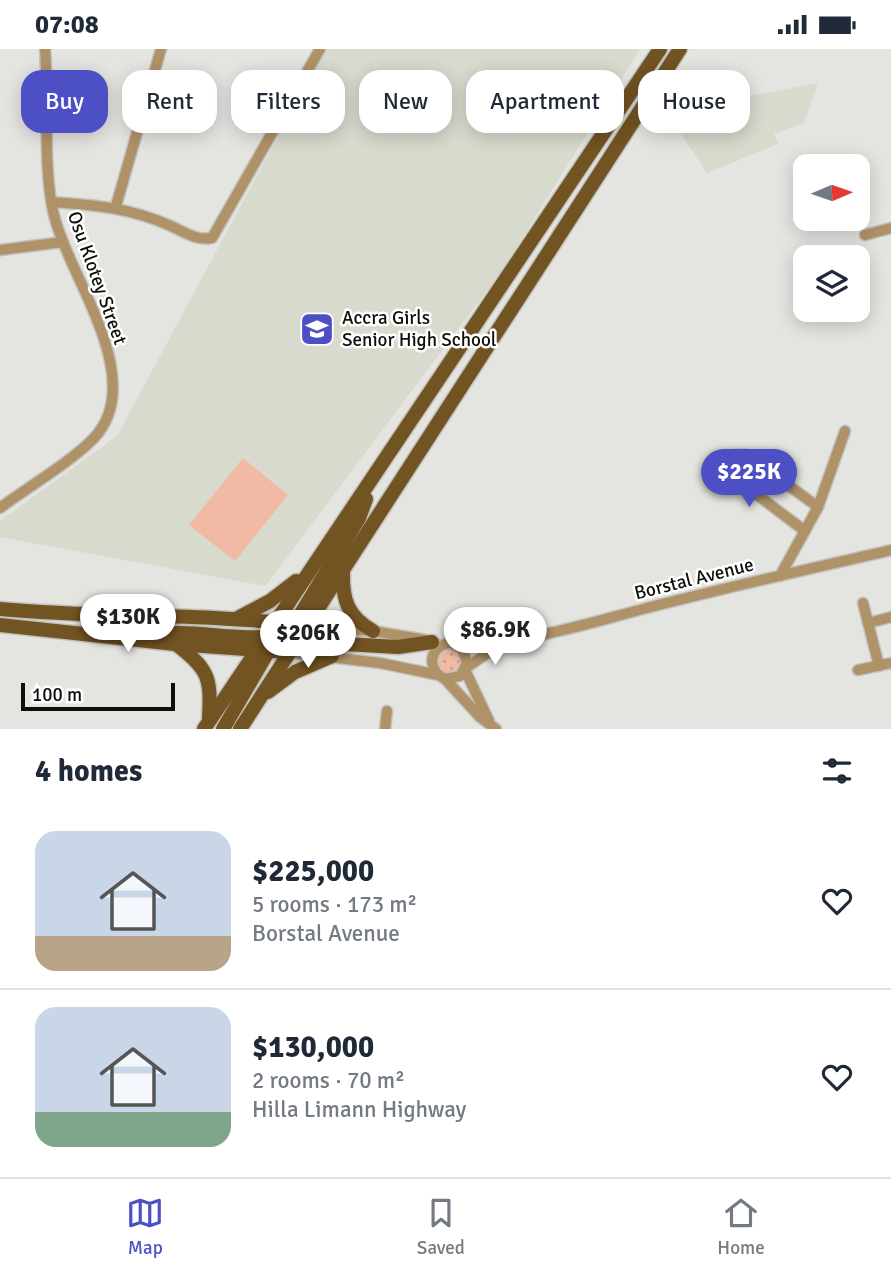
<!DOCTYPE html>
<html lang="en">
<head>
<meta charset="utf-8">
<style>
	:root { --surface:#fff; --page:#f2f2f3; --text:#1f2937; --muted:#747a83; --line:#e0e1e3; --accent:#4d4fc5 }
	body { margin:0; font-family:Signika,sans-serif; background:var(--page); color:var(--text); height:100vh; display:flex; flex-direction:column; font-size:26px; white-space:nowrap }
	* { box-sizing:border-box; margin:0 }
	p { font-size:23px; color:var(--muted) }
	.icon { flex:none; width:38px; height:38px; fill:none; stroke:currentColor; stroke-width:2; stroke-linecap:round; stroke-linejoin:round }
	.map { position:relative; height:680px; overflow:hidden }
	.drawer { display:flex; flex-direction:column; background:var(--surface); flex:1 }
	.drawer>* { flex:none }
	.hud { position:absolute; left:21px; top:21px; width:850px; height:63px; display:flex; gap:14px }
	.needle { width:46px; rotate:88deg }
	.tools { position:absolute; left:793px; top:105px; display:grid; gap:14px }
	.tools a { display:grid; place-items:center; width:77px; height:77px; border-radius:14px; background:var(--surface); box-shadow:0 4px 18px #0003; font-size:35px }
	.scale { position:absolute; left:21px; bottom:18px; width:154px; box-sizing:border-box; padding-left:7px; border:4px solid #0e0e0d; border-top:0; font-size:19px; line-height:24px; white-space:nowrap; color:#0e0e0d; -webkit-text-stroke:5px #fffffe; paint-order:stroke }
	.price { position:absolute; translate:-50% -60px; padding:0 16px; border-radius:24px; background:#fff; color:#222; font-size:23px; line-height:46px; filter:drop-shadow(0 2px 4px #0008) }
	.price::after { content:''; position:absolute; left:50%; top:42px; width:21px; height:16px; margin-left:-10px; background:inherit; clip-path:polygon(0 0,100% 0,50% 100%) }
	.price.current { background:var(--accent); color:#fff }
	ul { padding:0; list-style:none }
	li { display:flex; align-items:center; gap:21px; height:175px; padding:0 35px }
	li+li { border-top:2px solid var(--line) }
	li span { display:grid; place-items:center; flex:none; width:196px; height:140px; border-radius:21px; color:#555 }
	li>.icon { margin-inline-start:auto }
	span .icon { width:84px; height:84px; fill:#fffc; stroke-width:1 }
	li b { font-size:30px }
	h2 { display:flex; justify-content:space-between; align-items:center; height:84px; padding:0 35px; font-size:30px }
	.tag { padding:0 24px; border-radius:21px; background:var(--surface); box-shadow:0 4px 18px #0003; font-size:24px; line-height:63px }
	.tag.current { background:var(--accent); color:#fff }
	.status { display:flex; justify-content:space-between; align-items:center; height:49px; padding:0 35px; background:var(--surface); direction:ltr }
	.status svg { height:19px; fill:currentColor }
	.tab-bar { display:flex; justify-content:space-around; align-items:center; height:98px; border-top:2px solid var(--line); background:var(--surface); font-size:19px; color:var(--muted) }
	.tab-bar a { display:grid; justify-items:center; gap:4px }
	.tab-bar .current { color:var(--accent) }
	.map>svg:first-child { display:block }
	.built { fill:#d9dace }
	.grass { fill:url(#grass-dots) }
	.green { fill:#f0baa4 }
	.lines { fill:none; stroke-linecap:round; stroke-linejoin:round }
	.minor-casing { stroke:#c2c2be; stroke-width:13 }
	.major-casing { stroke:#c2c2be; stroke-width:17 }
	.minor { stroke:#b09268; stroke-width:10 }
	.major { stroke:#725322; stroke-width:14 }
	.labels { text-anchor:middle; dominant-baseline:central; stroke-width:5; stroke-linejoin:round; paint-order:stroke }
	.street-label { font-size:19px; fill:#0e0e0d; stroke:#fffffe }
	.poi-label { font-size:19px; fill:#0e0e0d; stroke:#fffffe; text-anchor:start }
</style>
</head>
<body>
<div class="status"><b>07:08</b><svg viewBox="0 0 49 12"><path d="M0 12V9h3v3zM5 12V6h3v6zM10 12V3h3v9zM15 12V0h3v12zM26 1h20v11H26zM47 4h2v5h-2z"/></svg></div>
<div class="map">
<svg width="891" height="680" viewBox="0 0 891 680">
	<defs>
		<pattern id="grass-dots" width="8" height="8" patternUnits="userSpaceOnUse" patternTransform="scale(1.75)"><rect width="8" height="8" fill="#f0baa4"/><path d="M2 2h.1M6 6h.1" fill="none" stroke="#cd9f8c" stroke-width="1.8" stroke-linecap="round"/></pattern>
	</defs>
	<rect width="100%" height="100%" fill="#e4e4e0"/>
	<!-- built -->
	<g class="built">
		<polygon points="325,0 640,0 501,223 265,537 0,488 0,472 117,387"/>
		<polygon points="696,28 723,52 818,34 804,74 774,85 778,95 707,124 667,64"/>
	</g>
	<!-- grass -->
	<circle class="grass" cx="449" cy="612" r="13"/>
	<!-- green -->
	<polygon class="green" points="243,409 288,446 235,512 189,476"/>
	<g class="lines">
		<!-- minor casing -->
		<g class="minor-casing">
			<g id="minor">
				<path d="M52,153C95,156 131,159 171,177C184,183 197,192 212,189L320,0"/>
				<polyline points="116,157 161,0"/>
				<polyline points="865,186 891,179"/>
				<polyline points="0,201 63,193"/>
				<path d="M0,459C28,438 71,413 94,389C148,331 71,231 55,170C42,125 49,50 45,0"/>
				<polyline points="805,482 732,427 728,418 735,406 747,406 818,458"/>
				<polyline points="780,527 818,458 845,382"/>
				<polyline points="863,554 879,617"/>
				<polyline points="868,574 891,568"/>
				<polyline points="307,577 373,582 426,591"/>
				<path d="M453,595L462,600L467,614L460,627L445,630C427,621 428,600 448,594C517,598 581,576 647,559C728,538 809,520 891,501"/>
				<polyline points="288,603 380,614 438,626"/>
				<polyline points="466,619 501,595"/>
				<polyline points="465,621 489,672"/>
				<polyline points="858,621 891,614"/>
				<polyline points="445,630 480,668 496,680"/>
				<polyline points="385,680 387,662"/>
			</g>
		</g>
		<!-- major casing -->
		<g class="major-casing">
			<g id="major">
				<path d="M343,523C342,551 348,568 373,582"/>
				<path d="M0,560C102,570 205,563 307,577"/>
				<polyline points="236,570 270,552 296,532"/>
				<polyline points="0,576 175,595 288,603"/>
				<polyline points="291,581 359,469 366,450"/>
				<path d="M146,587C196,576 252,600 299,580"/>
				<polyline points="291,592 398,598 432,593"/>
				<path d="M177,596C210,621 211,630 209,670"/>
				<polyline points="268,643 295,623 332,607"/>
				<polyline points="204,680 660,0"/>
				<polyline points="223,680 272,596"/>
				<polyline points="240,680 680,0"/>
			</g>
		</g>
		<!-- minor -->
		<use href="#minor" class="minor"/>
		<!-- major -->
		<use href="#major" class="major"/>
	</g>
	<!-- icons -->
	<defs>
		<g id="school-square" transform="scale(1.75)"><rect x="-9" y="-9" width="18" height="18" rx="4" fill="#4d4fc5" stroke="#fffffe"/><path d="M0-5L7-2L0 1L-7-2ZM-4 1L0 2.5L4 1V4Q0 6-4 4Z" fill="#fff"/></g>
	</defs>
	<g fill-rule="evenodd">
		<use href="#school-square" x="317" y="280"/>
	</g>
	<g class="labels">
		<!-- street labels -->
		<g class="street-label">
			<text transform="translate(97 229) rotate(70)">Osu Klotey Street</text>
			<text transform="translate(694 530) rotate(-14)">Borstal Avenue</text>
		</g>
		<!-- poi labels -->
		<g class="poi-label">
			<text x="342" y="269">Accra Girls<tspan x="342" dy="22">Senior High School</tspan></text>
		</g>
	</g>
</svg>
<div class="tools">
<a><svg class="needle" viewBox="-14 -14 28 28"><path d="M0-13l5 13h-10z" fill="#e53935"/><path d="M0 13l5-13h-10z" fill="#747a83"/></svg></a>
<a><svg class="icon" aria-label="layers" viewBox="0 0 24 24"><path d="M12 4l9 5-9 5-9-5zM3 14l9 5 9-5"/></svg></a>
</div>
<div class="scale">100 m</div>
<b class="price current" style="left:749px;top:460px">$225K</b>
<b class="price" style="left:128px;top:605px">$130K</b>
<b class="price" style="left:495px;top:618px">$86.9K</b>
<b class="price" style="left:308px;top:621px">$206K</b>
<div class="hud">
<a class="tag current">Buy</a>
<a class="tag">Rent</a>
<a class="tag">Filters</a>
<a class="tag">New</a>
<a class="tag">Apartment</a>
<a class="tag">House</a>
</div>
</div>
<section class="drawer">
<h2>4 homes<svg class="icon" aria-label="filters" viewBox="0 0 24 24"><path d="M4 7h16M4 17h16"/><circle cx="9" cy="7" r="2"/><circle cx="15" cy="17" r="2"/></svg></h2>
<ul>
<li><span style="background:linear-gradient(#c9d6e8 75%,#b9a48a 0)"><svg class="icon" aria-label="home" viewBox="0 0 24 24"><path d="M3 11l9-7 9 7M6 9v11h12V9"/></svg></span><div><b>$225,000</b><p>5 rooms · 173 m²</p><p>Borstal Avenue</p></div><svg class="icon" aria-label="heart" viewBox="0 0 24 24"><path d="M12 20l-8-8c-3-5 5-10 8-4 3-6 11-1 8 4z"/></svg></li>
<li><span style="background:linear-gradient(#c9d6e8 75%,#7fa58c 0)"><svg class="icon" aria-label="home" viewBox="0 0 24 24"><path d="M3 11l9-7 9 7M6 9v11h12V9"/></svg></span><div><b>$130,000</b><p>2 rooms · 70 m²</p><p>Hilla Limann Highway</p></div><svg class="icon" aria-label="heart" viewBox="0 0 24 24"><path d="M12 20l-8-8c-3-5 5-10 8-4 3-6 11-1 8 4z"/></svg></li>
</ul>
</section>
<nav class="tab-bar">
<a class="current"><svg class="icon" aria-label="map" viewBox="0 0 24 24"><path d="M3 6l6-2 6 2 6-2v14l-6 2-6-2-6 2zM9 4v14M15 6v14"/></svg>Map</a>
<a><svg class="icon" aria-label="saved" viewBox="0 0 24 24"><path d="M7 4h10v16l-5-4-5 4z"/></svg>Saved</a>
<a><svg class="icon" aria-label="home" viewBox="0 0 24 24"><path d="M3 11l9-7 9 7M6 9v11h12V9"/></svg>Home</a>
</nav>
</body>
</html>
